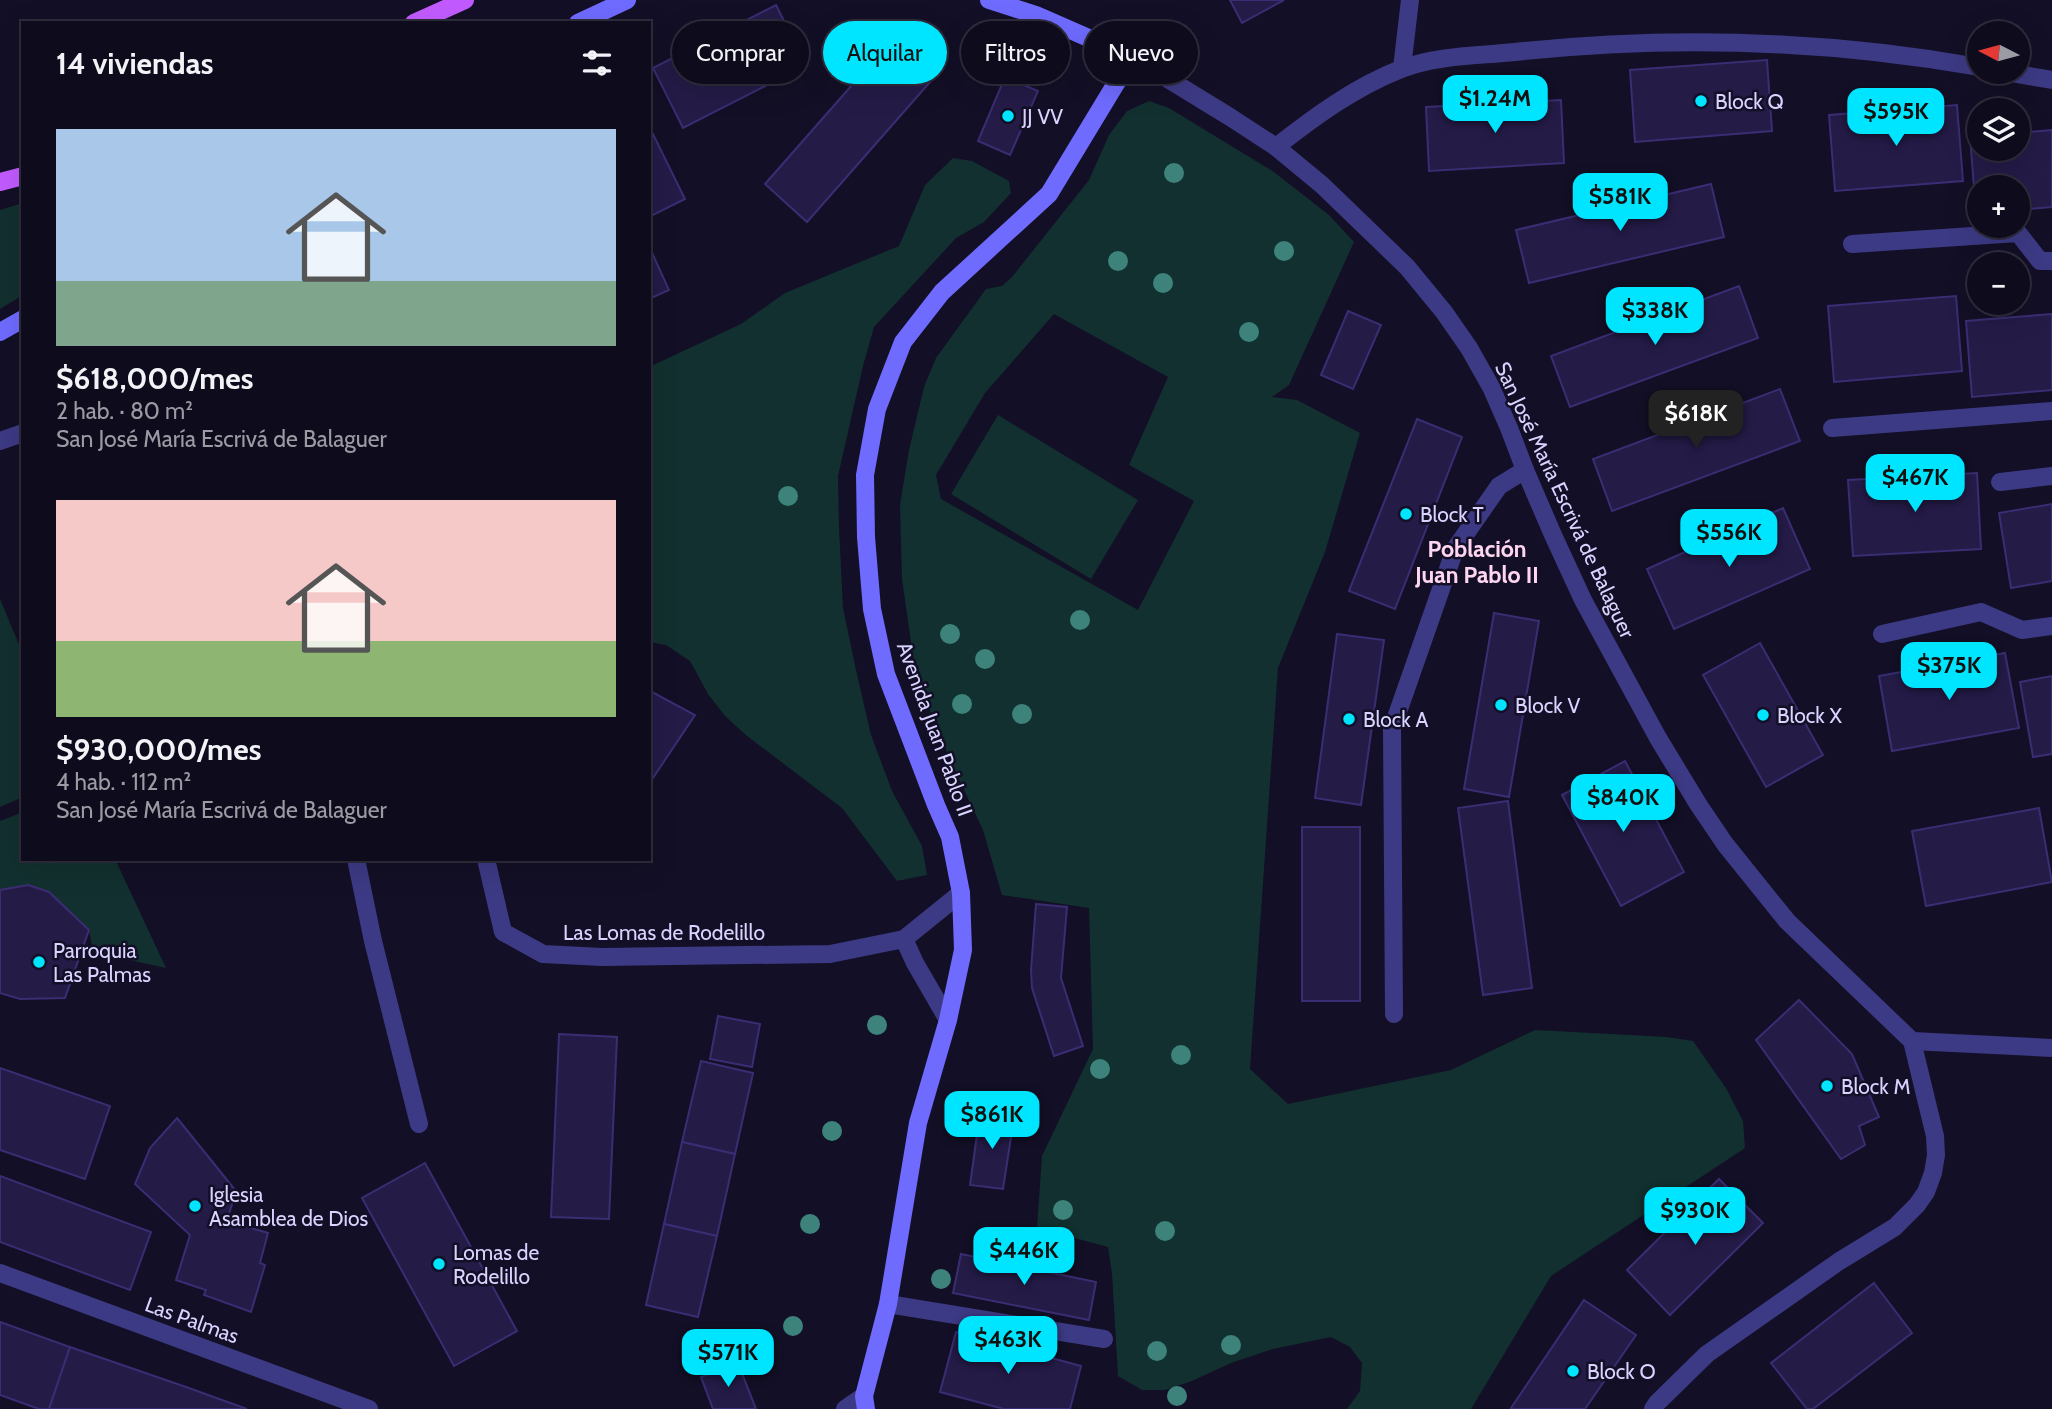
<!DOCTYPE html>
<html lang="es">
<head>
<meta charset="utf-8">
<style>
	:root { --surface:#0e0b1c; --page:#171425; --text:#f1f3f6; --muted:#9b9ba3; --line:#2e2b3b; --accent:#00e5ff }
	body { margin:0; font-family:Cabin,sans-serif; background:var(--page); color:var(--text); height:100vh; display:flex; flex-direction:column; font-size:26px; white-space:nowrap }
	* { box-sizing:border-box; margin:0 }
	p { font-size:23px; color:var(--muted) }
	.icon { flex:none; width:38px; height:38px; fill:none; stroke:currentColor; stroke-width:2; stroke-linecap:round; stroke-linejoin:round }
	.map { position:relative; flex:1; overflow:hidden }
	.sheet { position:absolute; left:21px; top:21px; width:630px; height:840px; display:flex; flex-direction:column; background:var(--surface); border-radius:0px; box-shadow:0 7px 28px #0002,0 0 0 2px var(--line) }
	.sheet>* { flex:none }
	.banner { position:absolute; left:672px; top:21px; width:665px; height:63px; display:flex; gap:14px }
	.needle { width:46px; rotate:276deg }
	.controls { position:absolute; left:1967px; top:21px; display:grid; gap:14px }
	.controls a { display:grid; place-items:center; width:63px; height:63px; border-radius:50%; background:var(--surface); box-shadow:0 7px 28px #0002,0 0 0 2px var(--line); font-size:35px }
	.price { position:absolute; translate:-50% -60px; padding:0 16px; border-radius:14px; background:var(--accent); color:#111; font-size:23px; line-height:46px; filter:drop-shadow(0 2px 4px #0008) }
	.price::after { content:''; position:absolute; left:50%; top:42px; width:21px; height:16px; margin-left:-10px; background:inherit; clip-path:polygon(0 0,100% 0,50% 100%) }
	.price.active { background:#222; color:#fff }
	ul { padding:0; list-style:none }
	li { display:grid; align-content:center; gap:14px; height:371px; padding:0 35px }
	li span { display:grid; place-items:center; height:217px; border-radius:0px; color:#555 }
	li>.icon { margin-inline-start:auto }
	span .icon { width:126px; height:126px; fill:#fffc; stroke-width:1 }
	li b { font-size:30px }
	h2 { display:flex; justify-content:space-between; align-items:center; height:84px; padding:0 35px; font-size:30px }
	.pill { padding:0 24px; border-radius:32px; background:var(--surface); box-shadow:0 7px 28px #0002,0 0 0 2px var(--line); font-size:24px; line-height:63px }
	.pill.active { background:var(--accent); color:#111 }
	.map>svg:first-child { display:block }
	.green { fill:#12302f; fill-rule:evenodd }
	.building { fill:#241b47; stroke:#3b2d73; stroke-width:2 }
	.lines { fill:none; stroke-linecap:round; stroke-linejoin:round }
	.lane { stroke:#3d3a85; stroke-width:18 }
	.street { stroke:#3d3a85; stroke-width:18 }
	.secondary { stroke:#6f6bff; stroke-width:18 }
	.primary { stroke:#c25bff; stroke-width:18 }
	.tree { fill:#3d827b }
	.poi-dot { fill:#00e5ff; stroke:#130f26; stroke-width:2.5 }
	.labels { text-anchor:middle; dominant-baseline:central; stroke-width:5; stroke-linejoin:round; paint-order:stroke }
	.poi-label { font-size:21px; fill:#d9d4ff; stroke:#130f26; text-anchor:start }
	.street-label { font-size:21px; fill:#d9d4ff; stroke:#130f26 }
	.neighbourhood-label { font-size:23px; font-weight:bold; fill:#ffd6f0; stroke:#130f26 }
</style>
</head>
<body>
<div class="map">
<svg width="2052" height="1409" viewBox="0 0 2052 1409">
	<rect width="100%" height="100%" fill="#130f26"/>
	<!-- green -->
	<g class="green">
		<path d="M1149,101L1169,108L1274,172L1329,215L1354,242L1289,385L1272,397L1297,400L1360,433L1325,552L1278,668L1250,1069L1288,1104L1451,1070L1535,1030L1667,1037L1693,1041L1726,1088L1743,1121L1745,1148L1551,1276L1471,1409H1347L1360,1391L1362,1363L1350,1347L1331,1337L1273,1349L1231,1363L1192,1381L1165,1390H1142L1118,1376L1112,1273L1108,1247L1037,1228L1042,1156L1093,1049L1089,908L1002,895L983,830L954,769L916,677L902,579L900,505L909,450L924,387L936,358L986,289L1002,286L1012,277L1089,180L1109,135L1127,111ZM1054,314L1168,377L1129,465L1194,501L1138,610L941,499L936,475L985,393Z"/>
		<polygon points="953,158 972,161 1009,181 1011,193 984,222 956,238 874,327 863,366 838,476 839,528 843,608 856,670 871,735 892,791 922,846 927,875 897,881 842,808 747,736 725,716 708,694 690,661 666,645 649,642 649,367 741,324 785,293 899,246 925,185"/>
		<polygon points="23,203 23,295 0,309 0,210"/>
		<polygon points="998,415 1138,500 1091,579 951,494"/>
		<polygon points="0,599 23,654 23,797 0,807"/>
		<polygon points="23,812 23,859 115,859 166,968 93,952 89,930 49,892 28,885 0,890 0,821"/>
	</g>
	<!-- building -->
	<g class="building">
		<polygon points="1230,0 1284,0 1242,23"/>
		<polygon points="776,5 806,65 683,128 653,68"/>
		<polygon points="903,27 945,65 807,222 765,184"/>
		<polygon points="1767,60 1772,131 1635,142 1630,70"/>
		<polygon points="1005,77 1038,91 1010,155 978,141"/>
		<polygon points="1561,100 1564,163 1429,171 1426,107"/>
		<polygon points="1957,105 1963,181 1835,191 1829,115"/>
		<polygon points="649,126 685,199 649,217"/>
		<polygon points="2052,130 2052,207 2018,210 2018,187 1979,187 1979,213 1976,213 1970,137 1979,137 1979,149 2018,149 2018,133"/>
		<polygon points="1711,184 1724,237 1529,283 1516,230"/>
		<polygon points="649,246 669,290 649,299"/>
		<polygon points="1739,286 1758,338 1570,407 1551,356"/>
		<polygon points="1956,296 1962,371 1834,382 1828,306"/>
		<polygon points="1348,311 1381,325 1353,389 1321,375"/>
		<polygon points="2052,314 2052,390 1972,397 1966,321"/>
		<polygon points="1780,389 1800,441 1612,511 1593,459"/>
		<polygon points="1417,419 1462,437 1395,609 1349,591"/>
		<polygon points="1977,473 1981,549 1853,556 1848,480"/>
		<polygon points="2052,504 2052,581 2011,588 1999,513"/>
		<polygon points="1783,508 1810,569 1674,629 1647,569"/>
		<polygon points="1494,613 1539,621 1509,797 1464,789"/>
		<polygon points="1337,634 1384,640 1361,805 1315,798"/>
		<polygon points="1760,643 1823,755 1766,787 1703,675"/>
		<polygon points="2005,653 2019,728 1892,751 1879,676"/>
		<polygon points="2052,676 2052,754 2033,757 2020,682"/>
		<polygon points="652,692 695,715 649,784 649,696"/>
		<polygon points="1625,761 1684,872 1621,906 1562,795"/>
		<polygon points="1508,801 1532,988 1483,995 1458,808"/>
		<polygon points="2039,808 2052,882 1926,906 1912,831"/>
		<rect x="1302" y="827" width="58" height="174"/>
		<polygon points="28,885 49,892 89,930 65,998 20,999 0,993 0,890"/>
		<polygon points="1036,904 1067,907 1061,978 1083,1046 1054,1056 1032,988 1031,970"/>
		<polygon points="1799,1000 1852,1054 1879,1117 1859,1126 1865,1145 1841,1159 1756,1040"/>
		<polygon points="718,1016 760,1024 752,1067 710,1059"/>
		<polygon points="559,1034 617,1037 609,1219 551,1217"/>
		<polygon points="701,1061 753,1073 735,1154 682,1142"/>
		<polygon points="0,1068 110,1106 85,1179 0,1150"/>
		<polygon points="980,1113 1014,1118 1003,1189 970,1185"/>
		<polygon points="177,1118 236,1191 227,1221 268,1233 260,1263 265,1265 251,1312 204,1295 206,1290 176,1280 190,1235 135,1184 150,1148"/>
		<polygon points="682,1142 735,1154 717,1236 664,1224"/>
		<polygon points="425,1163 517,1331 454,1366 362,1198"/>
		<polygon points="0,1176 151,1232 130,1290 0,1242"/>
		<polygon points="1719,1179 1763,1223 1670,1315 1627,1270"/>
		<polygon points="664,1224 717,1236 698,1317 646,1305"/>
		<polygon points="961,1254 1096,1282 1089,1320 953,1293"/>
		<polygon points="1874,1283 1912,1333 1813,1409 1807,1409 1771,1363"/>
		<polygon points="1584,1300 1636,1335 1585,1409 1513,1409 1511,1408"/>
		<polygon points="0,1322 70,1347 49,1409 39,1409 0,1395"/>
		<polygon points="956,1332 1081,1366 1070,1409 1004,1409 940,1392"/>
		<polygon points="70,1347 186,1387 247,1409 49,1409"/>
		<polygon points="738,1363 756,1409 713,1409 701,1377"/>
	</g>
	<g class="lines">
		<!-- lane -->
		<g class="lane">
			<polyline points="1852,244 2018,233 2040,261 2052,261"/>
			<polyline points="1832,428 2052,411"/>
			<polyline points="2000,482 2052,476"/>
			<polyline points="1882,634 1981,612 2022,630 2052,626"/>
			<polyline points="356,859 373,941 419,1124"/>
			<polyline points="845,1409 864,1396"/>
		</g>
		<!-- street -->
		<g class="street">
			<polyline points="1132,57 1230,117 1276,147 1322,185 1407,267 1444,312 1469,348 1491,387 1509,428 1525,470 1553,535 1583,600 1658,738 1698,804 1725,844 1787,921 1912,1041 1935,1136 1936,1155 1933,1173 1926,1192 1917,1205 1895,1227 1838,1262 1707,1354 1657,1403 1653,1409"/>
			<polyline points="1402,68 1410,0"/>
			<polyline points="2005,72 2052,80"/>
			<path d="M1276,147C1314,117 1355,87 1401,69C1438,55 1477,56 1515,52C1671,35 1825,40 1979,67"/>
			<polyline points="0,441 23,433"/>
			<polyline points="486,859 503,932 543,954 602,957 830,954 904,939 961,893"/>
			<polyline points="904,939 915,963 948,1020"/>
			<polyline points="1394,1014 1392,729 1455,549 1499,486 1525,470"/>
			<polyline points="1912,1041 2052,1048"/>
			<polyline points="0,1273 369,1409"/>
			<polyline points="888,1304 1104,1339"/>
		</g>
		<!-- secondary -->
		<g class="secondary">
			<polyline points="578,23 627,0"/>
			<polyline points="0,332 23,319"/>
			<polyline points="866,1409 864,1396 888,1304 918,1123 948,1020 963,950 961,893 950,837 936,805 886,674 872,609 866,537 865,475 877,409 903,342 942,292 1049,194 1132,57 1036,15 989,0"/>
		</g>
		<!-- primary -->
		<g class="primary">
			<polyline points="414,23 465,0"/>
			<polyline points="0,182 23,176"/>
		</g>
	</g>
	<!-- trees -->
	<g class="tree">
		<circle cx="1174" cy="173" r="10"/>
		<circle cx="1284" cy="251" r="10"/>
		<circle cx="1118" cy="261" r="10"/>
		<circle cx="1163" cy="283" r="10"/>
		<circle cx="1249" cy="332" r="10"/>
		<circle cx="788" cy="496" r="10"/>
		<circle cx="1080" cy="620" r="10"/>
		<circle cx="950" cy="634" r="10"/>
		<circle cx="985" cy="659" r="10"/>
		<circle cx="962" cy="704" r="10"/>
		<circle cx="1022" cy="714" r="10"/>
		<circle cx="877" cy="1025" r="10"/>
		<circle cx="1181" cy="1055" r="10"/>
		<circle cx="1100" cy="1069" r="10"/>
		<circle cx="832" cy="1131" r="10"/>
		<circle cx="1063" cy="1210" r="10"/>
		<circle cx="810" cy="1224" r="10"/>
		<circle cx="1165" cy="1231" r="10"/>
		<circle cx="941" cy="1279" r="10"/>
		<circle cx="793" cy="1326" r="10"/>
		<circle cx="1231" cy="1345" r="10"/>
		<circle cx="1157" cy="1351" r="10"/>
		<circle cx="1177" cy="1396" r="10"/>
	</g>
	<!-- markers -->
	<g class="poi-dot">
		<circle cx="1701" cy="101" r="7"/>
		<circle cx="1008" cy="116" r="7"/>
		<circle cx="1406" cy="514" r="7"/>
		<circle cx="1501" cy="705" r="7"/>
		<circle cx="1763" cy="715" r="7"/>
		<circle cx="1349" cy="719" r="7"/>
		<circle cx="39" cy="962" r="7"/>
		<circle cx="1827" cy="1086" r="7"/>
		<circle cx="195" cy="1206" r="7"/>
		<circle cx="439" cy="1264" r="7"/>
		<circle cx="1573" cy="1371" r="7"/>
	</g>
	<g class="labels">
		<!-- poi labels -->
		<g class="poi-label">
			<text x="1715" y="101">Block Q</text>
			<text x="1022" y="116">JJ VV</text>
			<text x="1420" y="514">Block T</text>
			<text x="1515" y="705">Block V</text>
			<text x="1777" y="715">Block X</text>
			<text x="1363" y="719">Block A</text>
			<text x="53" y="950">Parroquia<tspan x="53" dy="24">Las Palmas</tspan></text>
			<text x="1841" y="1086">Block M</text>
			<text x="209" y="1194">Iglesia<tspan x="209" dy="24">Asamblea de Dios</tspan></text>
			<text x="453" y="1252">Lomas de<tspan x="453" dy="24">Rodelillo</tspan></text>
			<text x="1587" y="1371">Block O</text>
		</g>
		<!-- street labels -->
		<g class="street-label">
			<text transform="translate(1565 500) rotate(65)">San José María Escrivá de Balaguer</text>
			<text transform="translate(935 729) rotate(70)">Avenida Juan Pablo II</text>
			<text x="664" y="932">Las Lomas de Rodelillo</text>
			<text transform="translate(192 1320) rotate(20)">Las Palmas</text>
		</g>
		<!-- neighbourhood labels -->
		<g class="neighbourhood-label">
			<text x="1477" y="549">Población<tspan x="1477" dy="26">Juan Pablo II</tspan></text>
		</g>
	</g>
</svg>
<div class="controls">
<a><svg class="needle" viewBox="-14 -14 28 28"><path d="M0-13l5 13h-10z" fill="#e53935"/><path d="M0 13l5-13h-10z" fill="#9b9ba3"/></svg></a>
<a><svg class="icon" aria-label="layers" viewBox="0 0 24 24"><path d="M12 4l9 5-9 5-9-5zM3 14l9 5 9-5"/></svg></a>
<a>+</a>
<a>−</a>
</div>
<b class="price" style="left:1495px;top:135px">$1.24M</b>
<b class="price" style="left:1896px;top:148px">$595K</b>
<b class="price" style="left:1620px;top:233px">$581K</b>
<b class="price" style="left:1655px;top:347px">$338K</b>
<b class="price active" style="left:1696px;top:450px">$618K</b>
<b class="price" style="left:1915px;top:514px">$467K</b>
<b class="price" style="left:1729px;top:569px">$556K</b>
<b class="price" style="left:1949px;top:702px">$375K</b>
<b class="price" style="left:1623px;top:834px">$840K</b>
<b class="price" style="left:992px;top:1151px">$861K</b>
<b class="price" style="left:1695px;top:1247px">$930K</b>
<b class="price" style="left:1024px;top:1287px">$446K</b>
<b class="price" style="left:1008px;top:1376px">$463K</b>
<b class="price" style="left:728px;top:1389px">$571K</b>
<div class="banner">
<a class="pill">Comprar</a>
<a class="pill active">Alquilar</a>
<a class="pill">Filtros</a>
<a class="pill">Nuevo</a>
</div>
<section class="sheet">
<h2>14 viviendas<svg class="icon" aria-label="filters" viewBox="0 0 24 24"><path d="M4 7h16M4 17h16"/><circle cx="9" cy="7" r="2"/><circle cx="15" cy="17" r="2"/></svg></h2>
<ul>
<li><span style="background:linear-gradient(#a9c7e8 70%,#7fa58c 0)"><svg class="icon" aria-label="home" viewBox="0 0 24 24"><path d="M3 11l9-7 9 7M6 9v11h12V9"/></svg></span><div><b>$618,000/mes</b><p>2 hab. · 80 m²</p><p>San José María Escrivá de Balaguer</p></div></li>
<li><span style="background:linear-gradient(#f6c9c9 65%,#8fb573 0)"><svg class="icon" aria-label="home" viewBox="0 0 24 24"><path d="M3 11l9-7 9 7M6 9v11h12V9"/></svg></span><div><b>$930,000/mes</b><p>4 hab. · 112 m²</p><p>San José María Escrivá de Balaguer</p></div></li>
</ul>
</section>
</div>
</body>
</html>
